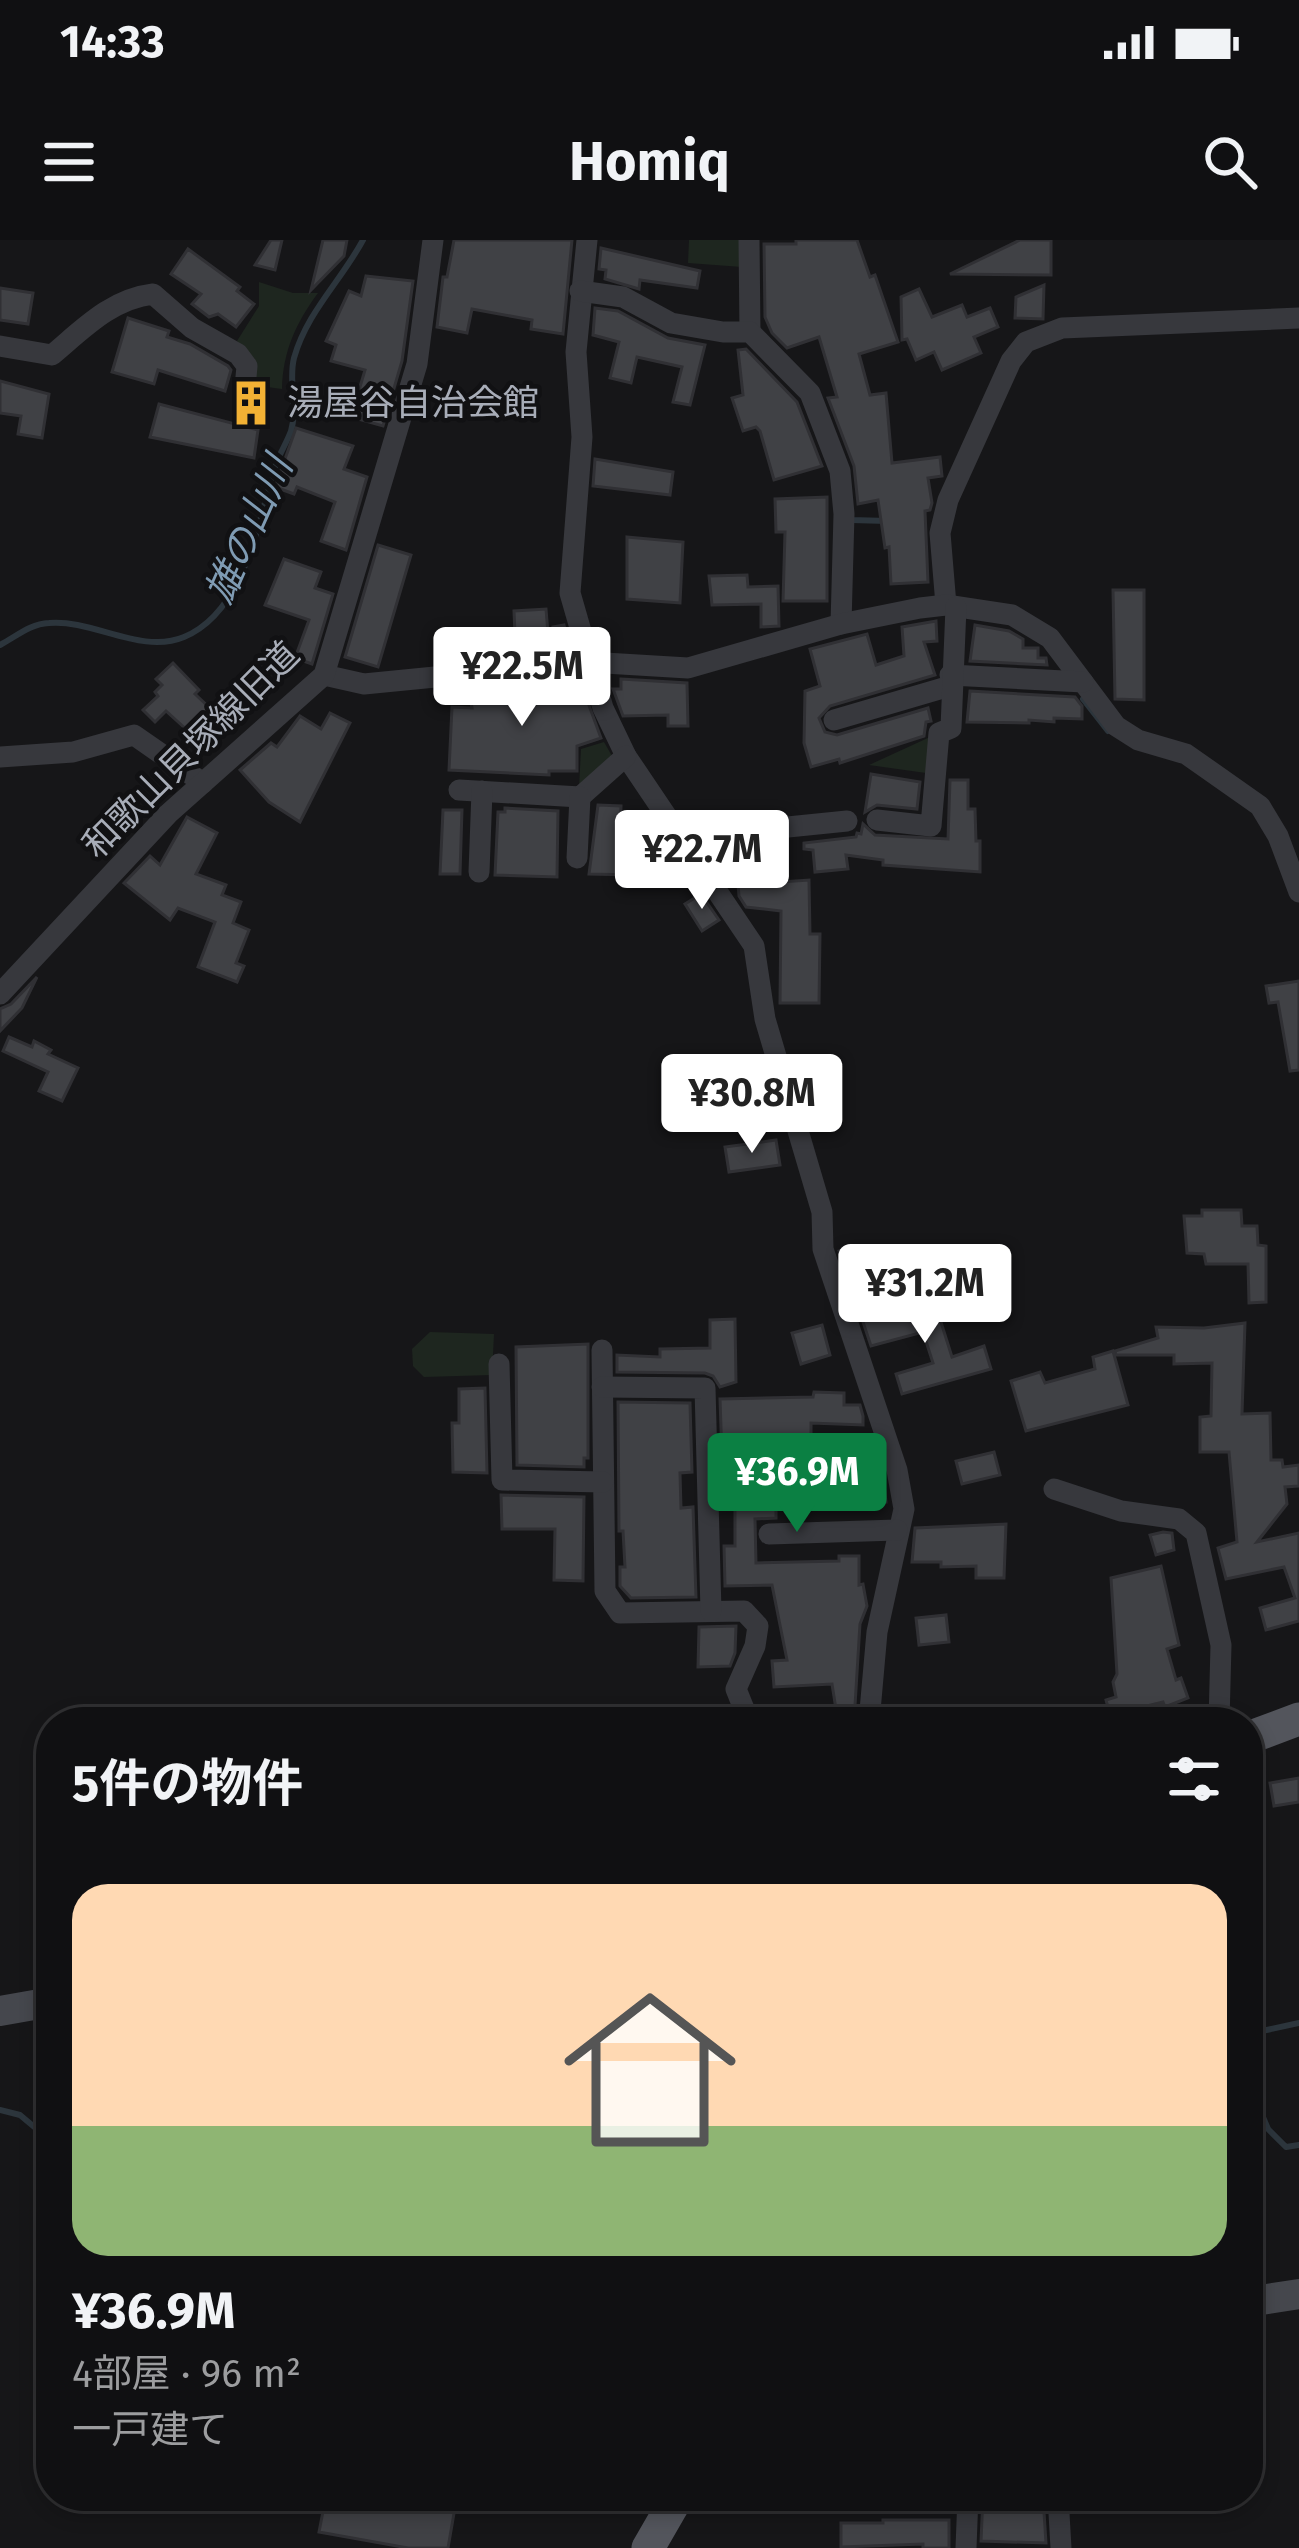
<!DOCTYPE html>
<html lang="ja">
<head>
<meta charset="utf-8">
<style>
	:root { --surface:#101012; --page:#19191b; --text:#f1f3f6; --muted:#9c9d9f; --line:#303032; --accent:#0b8043 }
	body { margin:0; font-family:"Fira Sans","Noto Sans JP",sans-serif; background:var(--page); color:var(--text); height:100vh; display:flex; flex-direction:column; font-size:45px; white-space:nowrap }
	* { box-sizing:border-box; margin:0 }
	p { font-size:39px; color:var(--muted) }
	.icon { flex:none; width:66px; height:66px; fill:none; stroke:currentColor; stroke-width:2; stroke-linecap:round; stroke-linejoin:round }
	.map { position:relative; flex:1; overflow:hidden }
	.drawer { position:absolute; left:36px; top:1467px; width:1227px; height:804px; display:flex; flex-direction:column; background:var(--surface); border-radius:48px; box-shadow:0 6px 18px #0003,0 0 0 3px var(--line) }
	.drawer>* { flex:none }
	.price { position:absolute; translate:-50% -102px; padding:0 27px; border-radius:12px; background:#fff; color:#222; font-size:39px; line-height:78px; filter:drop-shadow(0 3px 6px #0008) }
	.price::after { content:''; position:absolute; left:50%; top:72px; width:36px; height:27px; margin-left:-18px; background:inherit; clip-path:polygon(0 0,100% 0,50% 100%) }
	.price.on { background:var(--accent); color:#fff }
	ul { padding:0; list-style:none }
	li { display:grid; align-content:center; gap:24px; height:636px; padding:0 36px }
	li span { display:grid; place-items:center; height:372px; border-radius:36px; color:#555 }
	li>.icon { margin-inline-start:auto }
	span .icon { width:216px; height:216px; fill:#fffc; stroke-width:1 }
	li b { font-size:51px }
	h2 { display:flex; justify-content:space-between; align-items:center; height:144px; padding:0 36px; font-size:51px }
	.status { display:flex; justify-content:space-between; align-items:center; height:84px; padding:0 60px; background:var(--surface); direction:ltr }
	.status svg { height:33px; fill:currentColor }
	header { display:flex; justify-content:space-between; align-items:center; height:156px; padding:0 36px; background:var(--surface); font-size:54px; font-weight:700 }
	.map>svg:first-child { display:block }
	.green { fill:#1e261f }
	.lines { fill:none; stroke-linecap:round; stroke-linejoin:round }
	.stream { stroke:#2c353c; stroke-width:6 }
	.building { fill:#404145; stroke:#303034; stroke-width:3 }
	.street { stroke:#37383d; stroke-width:21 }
	.secondary { stroke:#45474d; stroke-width:30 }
	.primary { stroke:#53555c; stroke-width:33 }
	.labels { text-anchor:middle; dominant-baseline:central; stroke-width:9; stroke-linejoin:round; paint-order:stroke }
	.poi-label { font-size:36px; fill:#a8adb8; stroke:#111113; text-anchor:start }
	.street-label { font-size:36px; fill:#a8adb8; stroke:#111113 }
	.water-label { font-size:39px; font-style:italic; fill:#7f9bb3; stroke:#111113 }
</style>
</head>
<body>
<div class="status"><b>14:33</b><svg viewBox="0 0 49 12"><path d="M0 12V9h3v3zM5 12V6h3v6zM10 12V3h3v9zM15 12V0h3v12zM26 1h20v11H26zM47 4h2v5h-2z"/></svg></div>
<header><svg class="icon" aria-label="menu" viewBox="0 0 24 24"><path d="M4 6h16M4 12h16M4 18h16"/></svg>Homiq<svg class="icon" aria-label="search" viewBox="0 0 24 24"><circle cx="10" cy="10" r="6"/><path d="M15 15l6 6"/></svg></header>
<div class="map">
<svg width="1299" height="2308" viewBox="0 0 1299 2308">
	<rect width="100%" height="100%" fill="#161618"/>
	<!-- green -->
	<g class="green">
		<polygon points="689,0 741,0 742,27 688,23"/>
		<path d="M259,42L293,53H318C296,83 283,111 282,149L252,145L255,119L237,101L259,66Z"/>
		<polygon points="930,497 926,533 869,525"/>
		<polygon points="604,502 612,516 579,548 581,509"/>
		<polygon points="430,1092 494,1094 492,1135 424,1137 413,1126 412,1109"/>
	</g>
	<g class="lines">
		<!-- stream -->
		<g class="stream">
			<polyline points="851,276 851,280 888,281"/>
			<path d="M0,405C17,396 30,384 49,383C93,379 141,415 184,397C246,371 258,280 276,224C280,213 287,202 291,191C298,168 288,141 294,118C307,72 341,41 363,0"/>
			<polyline points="1083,459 1108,491"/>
			<polyline points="1248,1794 1299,1783"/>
			<polyline points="1248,1842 1268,1889 1286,1907 1299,1905"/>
			<polyline points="0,1870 20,1875 51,1901"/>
		</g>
	</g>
	<!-- building -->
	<g class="building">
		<polygon points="271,0 282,0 275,30 255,25"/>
		<polygon points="323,0 347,0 344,16 311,50"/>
		<polygon points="454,0 572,0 563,94 531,89 532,80 472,69 467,93 437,87 443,37 447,37"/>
		<polygon points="796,0 857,0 870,37 875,35 898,102 859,114 870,155 886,153 892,223 940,217 942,236 928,238 932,263 930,270 925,271 928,342 891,344 889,307 885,308 878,260 858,264 854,226 828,158 837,157 819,97 787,108 772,93 765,77 764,4 796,4"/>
		<polygon points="1020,0 1051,0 1051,35 950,34"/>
		<polygon points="601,8 700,31 697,48 640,40 639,49 605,39 606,30 599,29"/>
		<polygon points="188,9 240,47 237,51 254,64 236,87 218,74 209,77 192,64 201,54 171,34"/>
		<polygon points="366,36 413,41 402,121 383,186 351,177 365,130 331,121 336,105 326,101 349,51 361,56"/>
		<polygon points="1044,45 1043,79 1015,78 1016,57"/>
		<polygon points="0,48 33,53 28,84 0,80"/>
		<polygon points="919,49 932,77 962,65 967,77 990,68 998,87 974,97 981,113 942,130 934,112 916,120 907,99 902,100 901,57"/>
		<polygon points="595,68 618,71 668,98 705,105 690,165 673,162 682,127 637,117 631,143 610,138 619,102 593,95"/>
		<polygon points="128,78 169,91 167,97 190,104 228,126 231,130 225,151 158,130 154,144 112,132"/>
		<polygon points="746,109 797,162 822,226 774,240 760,191 756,187 743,191 732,158 743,155 738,110"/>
		<polygon points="0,141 49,154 42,198 18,194 21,176 0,173"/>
		<polygon points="159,164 258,190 254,218 150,197"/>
		<polygon points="296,188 353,206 344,229 367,237 346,310 321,301 335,262 297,247 294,254 275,247"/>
		<polygon points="595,219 673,232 670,255 593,246"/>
		<polygon points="827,257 827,361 783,361 785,292 776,292 775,259"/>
		<polygon points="627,297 683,302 680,363 627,359"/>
		<polygon points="378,305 411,315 378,427 345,417"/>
		<polygon points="284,319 321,332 315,348 333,354 312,424 295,418 309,380 265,365"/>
		<polygon points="747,335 748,347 778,346 779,386 761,387 761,364 712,365 709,336"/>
		<polygon points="1113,350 1144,350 1144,460 1115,459"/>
		<polygon points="546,369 548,393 515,395 514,371"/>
		<polygon points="936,381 937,401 924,402 935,435 830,466 819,478 825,492 837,495 928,468 931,481 926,482 924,496 840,523 839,519 811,527 804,503 805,451 820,446 810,409 867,394 876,425 904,416 902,387"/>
		<polygon points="564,385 570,409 558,410 553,387"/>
		<polygon points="975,385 1009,391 1023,399 1023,408 1038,408 1038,418 1046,418 1047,425 970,421"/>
		<polygon points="173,423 199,450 195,454 230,487 209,510 166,471 155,482 143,470 158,456 155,452 162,445 156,439"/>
		<polygon points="579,438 601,498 577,506 577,531 549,531 549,535 449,530 452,467 472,468 469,449"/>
		<polygon points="621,439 687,443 688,486 668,486 668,475 623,476 613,449 621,449"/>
		<polygon points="970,451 1075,457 1082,466 1082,479 1054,478 1054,482 1029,480 1029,483 967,482"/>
		<polygon points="330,473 350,483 300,582 269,562 240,530 271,503 277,507 300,476 321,489"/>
		<polygon points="871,534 920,542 917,569 877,565 865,572"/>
		<polygon points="950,540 968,540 968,569 975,569 976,601 980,601 980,632 883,625 883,620 846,615 848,629 815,632 813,610 804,609 804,603 856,597 857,593 861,594 863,584 875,595 948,599"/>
		<polygon points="598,565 621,566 620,610 658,591 675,615 635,635 589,634"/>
		<polygon points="505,568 558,571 557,637 495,635 498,572 505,572"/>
		<polygon points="443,570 462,570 460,634 440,634"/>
		<polygon points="187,577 217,593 196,634 226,645 222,655 241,662 233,683 249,690 236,723 244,726 237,742 198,727 215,682 178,668 170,680 124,643 150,616 160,625"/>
		<polygon points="809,640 810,694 820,694 819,763 780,763 781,671 746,667 739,656 738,645"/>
		<polygon points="701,654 719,680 702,691 685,664"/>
		<polygon points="37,737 22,768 0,791 0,769 11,764"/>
		<polygon points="1299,741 1299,830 1290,831 1278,762 1269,763 1266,746"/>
		<polygon points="9,797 32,807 34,801 51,810 48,814 78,828 62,861 39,851 48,832 3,811"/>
		<polygon points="776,900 780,925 729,932 725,907"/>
		<polygon points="1202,970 1241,970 1242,986 1257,986 1258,1005 1266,1006 1266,1062 1249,1063 1248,1024 1206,1024 1204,1014 1187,1013 1184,976 1202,976"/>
		<polygon points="855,1006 864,1033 848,1038 839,1011"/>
		<polygon points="934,1060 952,1117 984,1106 991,1129 902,1154 896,1134 933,1123 923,1092 871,1106 862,1079"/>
		<polygon points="735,1079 736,1142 720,1147 713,1136 705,1133 617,1132 617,1115 660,1117 660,1109 710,1108 710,1080"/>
		<polygon points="1245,1083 1242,1174 1270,1173 1271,1220 1282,1220 1283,1227 1299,1225 1299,1246 1285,1247 1287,1264 1257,1302 1299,1293 1299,1381 1266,1390 1260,1368 1295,1358 1284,1327 1226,1339 1218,1308 1237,1302 1229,1212 1200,1212 1200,1177 1211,1176 1212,1123 1174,1124 1174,1115 1116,1115 1115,1111 1158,1098 1156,1087 1204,1088"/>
		<polygon points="822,1085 830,1115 801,1124 792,1093"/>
		<polygon points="588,1104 588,1218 584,1218 584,1227 517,1225 516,1107"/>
		<polygon points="1113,1111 1128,1165 1026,1191 1011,1141 1040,1132 1045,1143 1095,1129 1093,1117"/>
		<polygon points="485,1148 487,1233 453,1232 452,1183 459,1183 459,1149"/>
		<polygon points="814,1152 844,1153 844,1165 860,1165 863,1176 863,1185 811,1183 811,1233 883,1235 886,1262 776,1261 776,1278 755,1279 756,1323 839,1321 839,1316 859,1316 859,1345 863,1344 867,1366 860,1384 854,1482 838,1482 832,1444 774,1447 772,1421 787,1420 772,1345 725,1346 724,1306 735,1306 735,1246 723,1247 720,1159 813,1157"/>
		<polygon points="618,1162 690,1163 692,1232 680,1233 681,1268 693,1267 696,1357 631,1358 620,1346 620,1327 625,1327 623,1291 619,1291"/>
		<polygon points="994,1212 1000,1235 962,1244 956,1221"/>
		<polygon points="501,1255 584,1257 583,1341 554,1340 555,1289 502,1289"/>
		<polygon points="1006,1284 1004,1338 976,1338 976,1326 941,1327 941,1322 912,1322 915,1288"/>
		<polygon points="1163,1292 1172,1293 1174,1310 1156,1315 1150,1295"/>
		<polygon points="1161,1326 1179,1405 1167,1409 1176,1440 1181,1438 1188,1458 1165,1467 1163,1462 1110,1475 1106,1460 1116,1457 1113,1442 1117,1434 1111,1338"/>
		<polygon points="946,1375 949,1402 919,1405 916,1378"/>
		<polygon points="736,1386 735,1413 730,1426 698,1427 699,1387"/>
		<polygon points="1299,1538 1299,1562 1274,1566 1270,1543"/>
		<polygon points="326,2256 457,2256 448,2308 408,2308 319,2292"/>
		<polygon points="983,2256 1043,2256 1046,2303 981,2301"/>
		<polygon points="883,2280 949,2280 949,2308 923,2308 923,2304 841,2307 841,2283 883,2283"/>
	</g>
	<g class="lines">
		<!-- street -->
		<g class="street">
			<polyline points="587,0 576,112 582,197 570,353 603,468 626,516 754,706 765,779 822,972 823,1009 897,1230 904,1269 877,1392 869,1482"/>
			<polyline points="749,0 750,92"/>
			<polyline points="580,51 623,57 671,83 723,92 750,92 810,153 840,231 844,274 841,384"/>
			<path d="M0,106L52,115C83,89 111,59 153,54L192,88L238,114L247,126L245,148"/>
			<polyline points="946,365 940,293 948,260 1011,121 1026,102 1062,88 1299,78"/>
			<polyline points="324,435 364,444 588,422 688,428 841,384 920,368 946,365 1012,375 1050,398 1116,486 1138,500 1186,514 1260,566 1278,596 1299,652"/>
			<polyline points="950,435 1083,442"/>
			<polyline points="834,480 950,446"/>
			<polyline points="0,517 73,512 134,495 203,543"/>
			<polyline points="459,550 580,557 626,516"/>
			<polyline points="877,580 931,586 939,493 951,488 956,367"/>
			<polyline points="685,603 700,596 847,581"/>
			<polyline points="577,618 580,557"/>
			<polyline points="479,632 482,551"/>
			<polyline points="0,754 168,574 324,435 417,124 433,0"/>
			<polyline points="602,1110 605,1351 620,1373 744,1371 758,1386 755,1406 736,1449 744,1469 756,1482"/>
			<polyline points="499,1124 502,1240 603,1242"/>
			<polyline points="602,1147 705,1148 711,1371"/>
			<polyline points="1054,1249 1121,1271 1179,1279 1196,1293 1221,1405 1219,1482"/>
			<polyline points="769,1294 897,1290"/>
			<polyline points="1058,2256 1061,2308"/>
			<polyline points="966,2308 968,2256"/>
		</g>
		<!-- secondary -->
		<g class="secondary">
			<polyline points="0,1771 51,1762"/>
			<polyline points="1248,2062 1299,2054"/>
		</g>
		<!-- primary -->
		<g class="primary">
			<polyline points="1248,1498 1299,1479"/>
			<polyline points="648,2308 678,2256"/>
		</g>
	</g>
	<!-- icons -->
	<defs>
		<g id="building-bare" transform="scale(3.6)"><path d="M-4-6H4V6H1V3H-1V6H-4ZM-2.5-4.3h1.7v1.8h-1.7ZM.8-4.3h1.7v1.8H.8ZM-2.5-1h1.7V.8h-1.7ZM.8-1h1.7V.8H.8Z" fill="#f2b134" stroke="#111113" stroke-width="2.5" paint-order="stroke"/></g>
	</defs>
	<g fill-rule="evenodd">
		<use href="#building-bare" x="251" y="163"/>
	</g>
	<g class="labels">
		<!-- poi labels -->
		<g class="poi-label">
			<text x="287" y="163">湯屋谷自治会館</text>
		</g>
		<!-- street labels -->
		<g class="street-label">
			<text transform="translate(191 510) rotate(-45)">和歌山貝塚線旧道</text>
		</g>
		<!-- water labels -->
		<g class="water-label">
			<text transform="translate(249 290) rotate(-66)">雄の山川</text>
		</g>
	</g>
</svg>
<b class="price" style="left:522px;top:489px">¥22.5M</b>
<b class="price" style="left:702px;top:672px">¥22.7M</b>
<b class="price" style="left:752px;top:916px">¥30.8M</b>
<b class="price" style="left:925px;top:1106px">¥31.2M</b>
<b class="price on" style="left:797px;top:1295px">¥36.9M</b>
<section class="drawer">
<h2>5件の物件<svg class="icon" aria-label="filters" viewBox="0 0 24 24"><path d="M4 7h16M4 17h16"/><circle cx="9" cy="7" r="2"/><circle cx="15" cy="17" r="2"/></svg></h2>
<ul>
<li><span style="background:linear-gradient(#ffd9b3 65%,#8fb573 0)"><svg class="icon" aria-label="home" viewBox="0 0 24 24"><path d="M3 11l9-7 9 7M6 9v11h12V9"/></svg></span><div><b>¥36.9M</b><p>4部屋 · 96 m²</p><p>一戸建て</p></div></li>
</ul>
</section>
</div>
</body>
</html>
